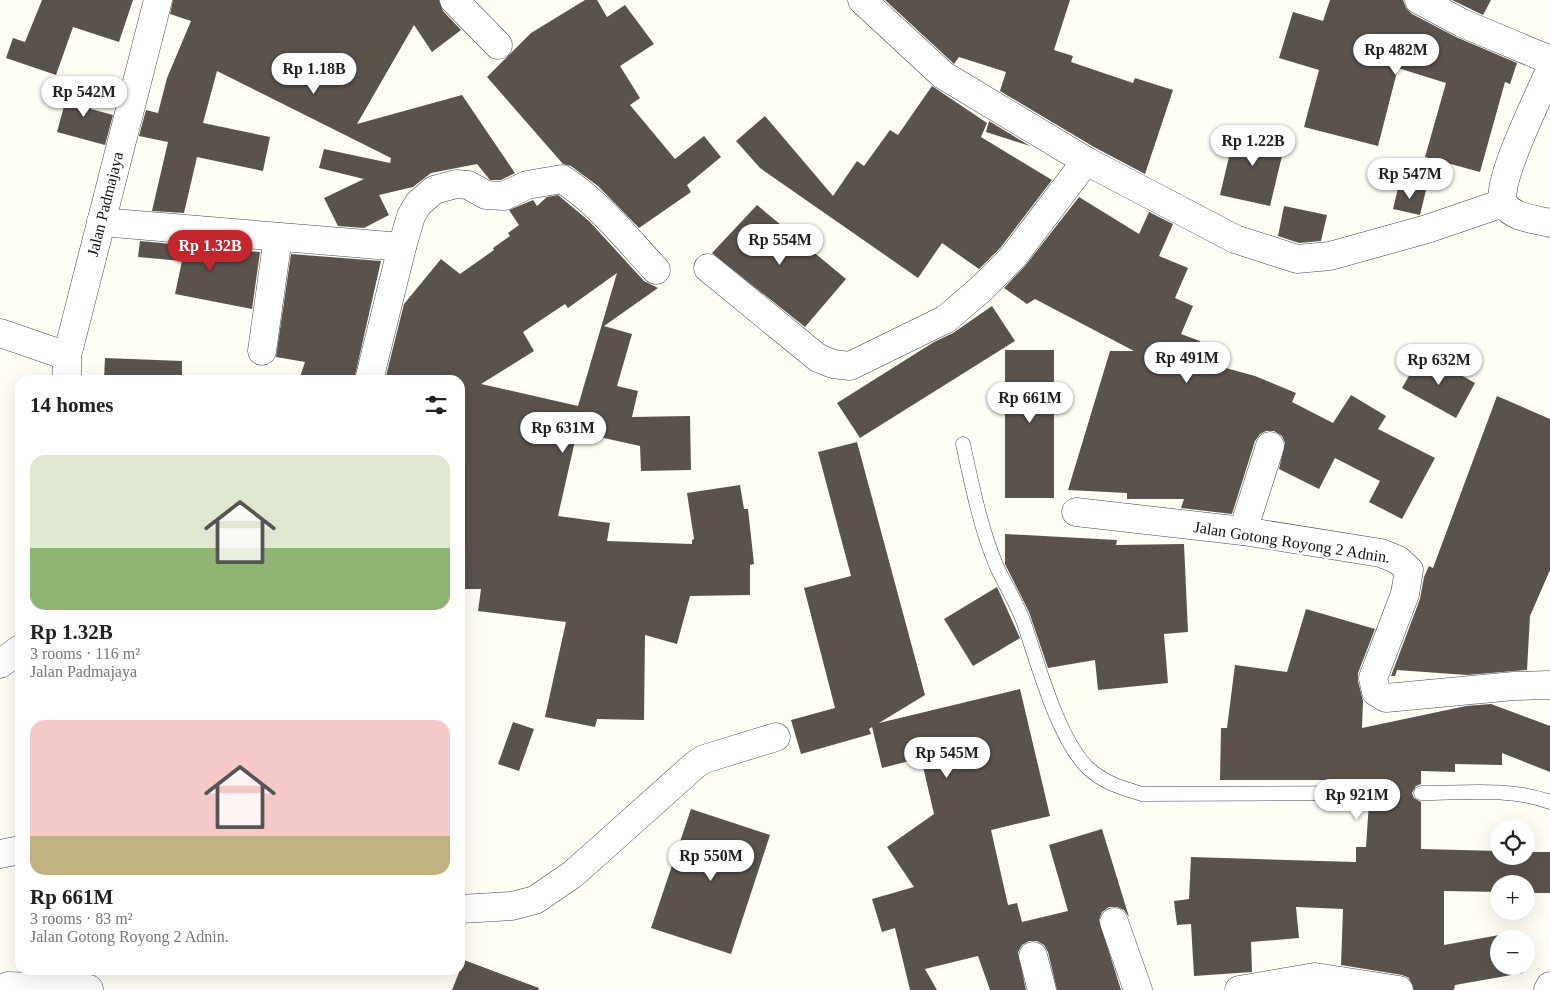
<!DOCTYPE html>
<html lang="en">
<head>
<meta charset="utf-8">
<style>
	:root { --surface:#fff; --page:#f2f2f2; --text:#222; --muted:#767676; --accent:#c4262e }
	body { margin:0; font-family:"Times New Roman",serif; background:var(--page); color:var(--text); height:100vh; display:flex; flex-direction:column; font-size:19px; white-space:nowrap }
	* { box-sizing:border-box; margin:0 }
	p { font-size:16px; color:var(--muted) }
	.icon { flex:none; width:28px; height:28px; fill:none; stroke:currentColor; stroke-width:2; stroke-linecap:round; stroke-linejoin:round }
	.map { position:relative; flex:1; overflow:hidden }
	.drawer { position:absolute; left:15px; top:375px; width:450px; height:600px; display:flex; flex-direction:column; background:var(--surface); border-radius:15px; box-shadow:0 5px 20px #0002 }
	.drawer>* { flex:none }
	.tools { position:absolute; left:1490px; top:820px; display:grid; gap:10px }
	.tools a { display:grid; place-items:center; width:45px; height:45px; border-radius:50%; background:var(--surface); box-shadow:0 5px 20px #0002; font-size:25px }
	.price { position:absolute; translate:-50% -42px; padding:0 11px; border-radius:18px; background:#fff; color:#222; font-size:16px; line-height:32px; filter:drop-shadow(0 1px 2px #0008) }
	.price::after { content:''; position:absolute; left:50%; top:30px; width:15px; height:11px; margin-left:-8px; background:inherit; clip-path:polygon(0 0,100% 0,50% 100%) }
	.price.on { background:var(--accent); color:#fff }
	ul { padding:0; list-style:none }
	li { display:grid; align-content:center; gap:10px; height:265px; padding:0 15px }
	li span { display:grid; place-items:center; height:155px; border-radius:15px; color:#555 }
	li>.icon { margin-inline-start:auto }
	span .icon { width:90px; height:90px; fill:#fffc; stroke-width:1 }
	li b { font-size:21px }
	h2 { display:flex; justify-content:space-between; align-items:center; height:60px; padding:0 15px; font-size:21px }
	.map>svg:first-child { display:block }
	.building { fill:#5a524d; fill-rule:evenodd }
	.lines { fill:none; stroke-linecap:round; stroke-linejoin:round }
	.service-casing { stroke:#444; stroke-width:15 }
	.minor-casing { stroke:#444; stroke-width:29 }
	.service { stroke:#fff; stroke-width:14 }
	.minor { stroke:#fff; stroke-width:28 }
	.labels { text-anchor:middle; dominant-baseline:central; stroke-width:5; stroke-linejoin:round; paint-order:stroke }
	.street-label { font-size:16px; fill:#111; stroke:#fff }
</style>
</head>
<body>
<div class="map">
<svg width="1550" height="990" viewBox="0 0 1550 990">
	<rect width="100%" height="100%" fill="#fffdf5"/>
	<!-- building -->
	<g class="building">
		<polygon points="42,0 133,0 119,42 73,27 56,75 6,58 13,38 25,42"/>
		<polygon points="173,0 439,0 443,11 461,30 432,52 414,25 357,124 462,95 515,173 501,180 490,180 477,164 431,173 413,187 379,195 389,215 364,228 338,226 324,198 364,179 319,168 324,149 390,163 391,158 217,71 203,123 270,137 263,171 197,157 184,213 152,211 168,142 139,136 146,110 158,113 167,78 191,21 170,14"/>
		<polygon points="585,0 597,0 607,17 625,5 654,44 620,66 640,98 630,105 675,159 704,136 721,157 687,185 691,192 639,228 598,186 571,166 563,164 487,77 531,33"/>
		<polygon points="885,0 1070,0 1054,50 1073,56 1071,62 1133,83 1135,78 1173,90 1145,174 1094,147 1000,91 1006,72 959,57 954,64 952,62"/>
		<polygon points="1330,0 1403,0 1406,8 1412,14 1456,37 1517,63 1510,84 1505,82 1480,172 1425,157 1446,83 1398,68 1378,146 1304,127 1319,70 1279,58 1293,12 1323,21"/>
		<polygon points="1452,0 1491,0 1483,15"/>
		<polygon points="932,86 987,123 981,137 1052,180 1001,247 979,269 942,243 918,278 760,168 736,141 765,116 833,196 857,161 864,166 890,130 898,135"/>
		<polygon points="69,88 95,95 91,109 113,115 105,145 57,132"/>
		<polygon points="989,121 1030,146 986,132"/>
		<polygon points="1236,127 1286,139 1270,206 1220,195"/>
		<polygon points="1399,184 1426,190 1420,215 1393,209"/>
		<path d="M558,195L589,221L644,281L658,288L604,326L632,334L617,386L638,391L632,417L690,416L691,470L641,471L640,446L577,432L558,516L610,523L607,541L692,544V540L694,539L687,493L740,485L744,509H748L754,564L750,565V595L690,596L677,644L645,635L644,720L597,719L595,727L545,717L566,622L478,611L481,589H460V380H385L404,304L441,259L460,274L494,250L493,248L510,236L508,233L519,225L509,210L533,200L537,206L547,197ZM617,273L578,406L481,384L534,351L523,332L565,304L568,308Z"/>
		<polygon points="1079,197 1139,234 1149,212 1173,224 1159,256 1188,268 1175,298 1193,306 1181,334 1200,341 1193,359 1255,376 1296,393 1292,402 1333,423 1351,395 1386,416 1378,429 1435,458 1402,519 1369,502 1380,481 1335,458 1319,489 1279,469 1285,443 1282,436 1274,431 1266,431 1260,434 1255,441 1232,514 1181,508 1184,499 1127,499 1127,493 1068,490 1110,351 1134,351 1035,299 1027,304 1004,288 1025,266"/>
		<polygon points="757,205 846,279 805,327 712,253"/>
		<polygon points="1284,206 1327,215 1321,241 1299,243 1278,236"/>
		<polygon points="140,241 260,252 252,309 175,294 182,261 138,257"/>
		<polygon points="291,254 381,261 354,380 299,380 305,362 276,357"/>
		<polygon points="992,306 1015,341 860,438 837,403 934,342 953,333"/>
		<rect x="1005" y="350" width="49" height="148"/>
		<polygon points="1422,353 1475,383 1456,418 1402,388"/>
		<polygon points="105,358 182,361 182,380 104,380"/>
		<polygon points="1497,396 1550,419 1550,570 1530,616 1527,670 1467,675 1397,670 1395,676 1391,676 1420,599 1424,577 1429,566 1433,568"/>
		<polygon points="857,442 925,695 879,723 1020,689 1050,816 991,830 1008,905 1017,903 1022,922 1068,911 1049,845 1102,829 1129,917 1124,910 1117,907 1109,907 1102,912 1099,920 1121,990 1057,990 1048,952 1044,945 1037,941 1029,941 1022,945 1018,952 1026,990 990,990 978,956 925,969 937,990 910,990 895,928 882,932 872,899 914,887 887,847 934,814 921,758 882,768 872,727 869,729 871,734 801,754 791,720 835,708 804,588 851,576 818,452"/>
		<polygon points="1005,534 1117,540 1116,545 1184,544 1188,632 1164,634 1168,683 1098,690 1095,660 1048,668 1029,612 1005,564"/>
		<polygon points="997,587 1020,638 973,666 944,619"/>
		<polygon points="1306,609 1375,629 1358,673 1358,681 1363,701 1362,728 1466,706 1491,704 1550,726 1550,772 1502,753 1502,765 1455,764 1455,772 1421,771 1421,784 1416,786 1412,793 1414,798 1421,802 1421,849 1499,851 1499,856 1526,856 1526,852 1550,852 1550,893 1526,893 1526,884 1499,884 1499,892 1444,891 1444,945 1516,932 1517,939 1499,939 1499,966 1522,966 1523,973 1455,985 1454,990 1414,990 1409,978 1402,975 1341,965 1343,909 1296,907 1299,938 1251,942 1252,972 1194,976 1191,924 1177,925 1174,901 1189,899 1191,857 1356,862 1356,847 1366,847 1369,802 1375,800 1379,793 1377,788 1371,784 1371,780 1220,780 1221,728 1227,728 1235,665 1287,672"/>
		<polygon points="513,722 534,729 519,771 498,764"/>
		<polygon points="691,809 770,835 731,954 651,928"/>
		<polygon points="464,960 539,988 538,990 452,990"/>
	</g>
	<g class="lines">
		<!-- service casing -->
		<g class="service-casing">
			<g id="service">
				<path d="M963,444C972,485 980,526 996,565C1005,585 1017,603 1024,623C1038,664 1058,739 1088,768C1104,783 1122,788 1142,794L1370,793"/>
				<path d="M1421,793C1463,793 1510,787 1550,802"/>
			</g>
		</g>
		<!-- minor casing -->
		<g class="minor-casing">
			<g id="minor">
				<polyline points="454,0 498,45"/>
				<polyline points="862,0 943,75 1086,161 1235,239 1297,259 1330,256 1427,229 1503,203"/>
				<polyline points="1419,0 1462,23 1550,60"/>
				<path d="M1550,70C1541,92 1493,187 1504,204C1513,218 1535,219 1550,223"/>
				<polyline points="101,222 402,247 369,380"/>
				<path d="M402,247L411,216L418,204L434,190L456,184L468,185L486,195L504,196L527,185L562,179C598,202 627,239 656,270"/>
				<polyline points="708,268 818,358 833,364 850,366 946,319 981,289 1013,257 1086,161"/>
				<polyline points="0,333 67,356"/>
				<polyline points="262,351 278,237"/>
				<polyline points="67,380 67,356 158,0"/>
				<polyline points="1076,512 1243,531 1381,553 1398,560 1409,570 1405,594 1373,678 1376,692 1386,698 1514,686 1550,685"/>
				<polyline points="1243,531 1270,446"/>
				<polyline points="0,664 20,649"/>
				<polyline points="0,854 20,850"/>
				<polyline points="460,909 512,906 535,900 573,874 695,765 704,759 776,737"/>
				<polyline points="1114,922 1138,990"/>
				<polyline points="1033,956 1042,990"/>
				<polyline points="8,986 89,989"/>
				<polyline points="1239,990 1315,977 1399,990"/>
				<polyline points="1548,990 1550,986"/>
			</g>
		</g>
		<!-- service -->
		<use href="#service" class="service"/>
		<!-- minor -->
		<use href="#minor" class="minor"/>
	</g>
	<g class="labels">
		<!-- street labels -->
		<g class="street-label">
			<text transform="translate(105 204) rotate(-76)">Jalan Padmajaya</text>
			<text transform="translate(1292 542) rotate(9)">Jalan Gotong Royong 2 Adnin.</text>
		</g>
	</g>
</svg>
<div class="tools">
<a><svg class="icon" aria-label="locate" viewBox="0 0 24 24"><circle cx="12" cy="12" r="6"/><path d="M12 2v4M12 18v4M2 12h4M18 12h4"/></svg></a>
<a>+</a>
<a>−</a>
</div>
<b class="price" style="left:1396px;top:76px">Rp 482M</b>
<b class="price" style="left:314px;top:95px">Rp 1.18B</b>
<b class="price" style="left:84px;top:118px">Rp 542M</b>
<b class="price" style="left:1253px;top:167px">Rp 1.22B</b>
<b class="price" style="left:1410px;top:200px">Rp 547M</b>
<b class="price" style="left:780px;top:266px">Rp 554M</b>
<b class="price on" style="left:210px;top:272px">Rp 1.32B</b>
<b class="price" style="left:1187px;top:384px">Rp 491M</b>
<b class="price" style="left:1439px;top:386px">Rp 632M</b>
<b class="price" style="left:1030px;top:424px">Rp 661M</b>
<b class="price" style="left:563px;top:454px">Rp 631M</b>
<b class="price" style="left:947px;top:779px">Rp 545M</b>
<b class="price" style="left:1357px;top:821px">Rp 921M</b>
<b class="price" style="left:711px;top:882px">Rp 550M</b>
<section class="drawer">
<h2>14 homes<svg class="icon" aria-label="filters" viewBox="0 0 24 24"><path d="M4 7h16M4 17h16"/><circle cx="9" cy="7" r="2"/><circle cx="15" cy="17" r="2"/></svg></h2>
<ul>
<li><span style="background:linear-gradient(#dfe7d0 60%,#8fb573 0)"><svg class="icon" aria-label="home" viewBox="0 0 24 24"><path d="M3 11l9-7 9 7M6 9v11h12V9"/></svg></span><div><b>Rp 1.32B</b><p>3 rooms · 116 m²</p><p>Jalan Padmajaya</p></div></li>
<li><span style="background:linear-gradient(#f6c9c9 75%,#c2b280 0)"><svg class="icon" aria-label="home" viewBox="0 0 24 24"><path d="M3 11l9-7 9 7M6 9v11h12V9"/></svg></span><div><b>Rp 661M</b><p>3 rooms · 83 m²</p><p>Jalan Gotong Royong 2 Adnin.</p></div></li>
</ul>
</section>
</div>
</body>
</html>
